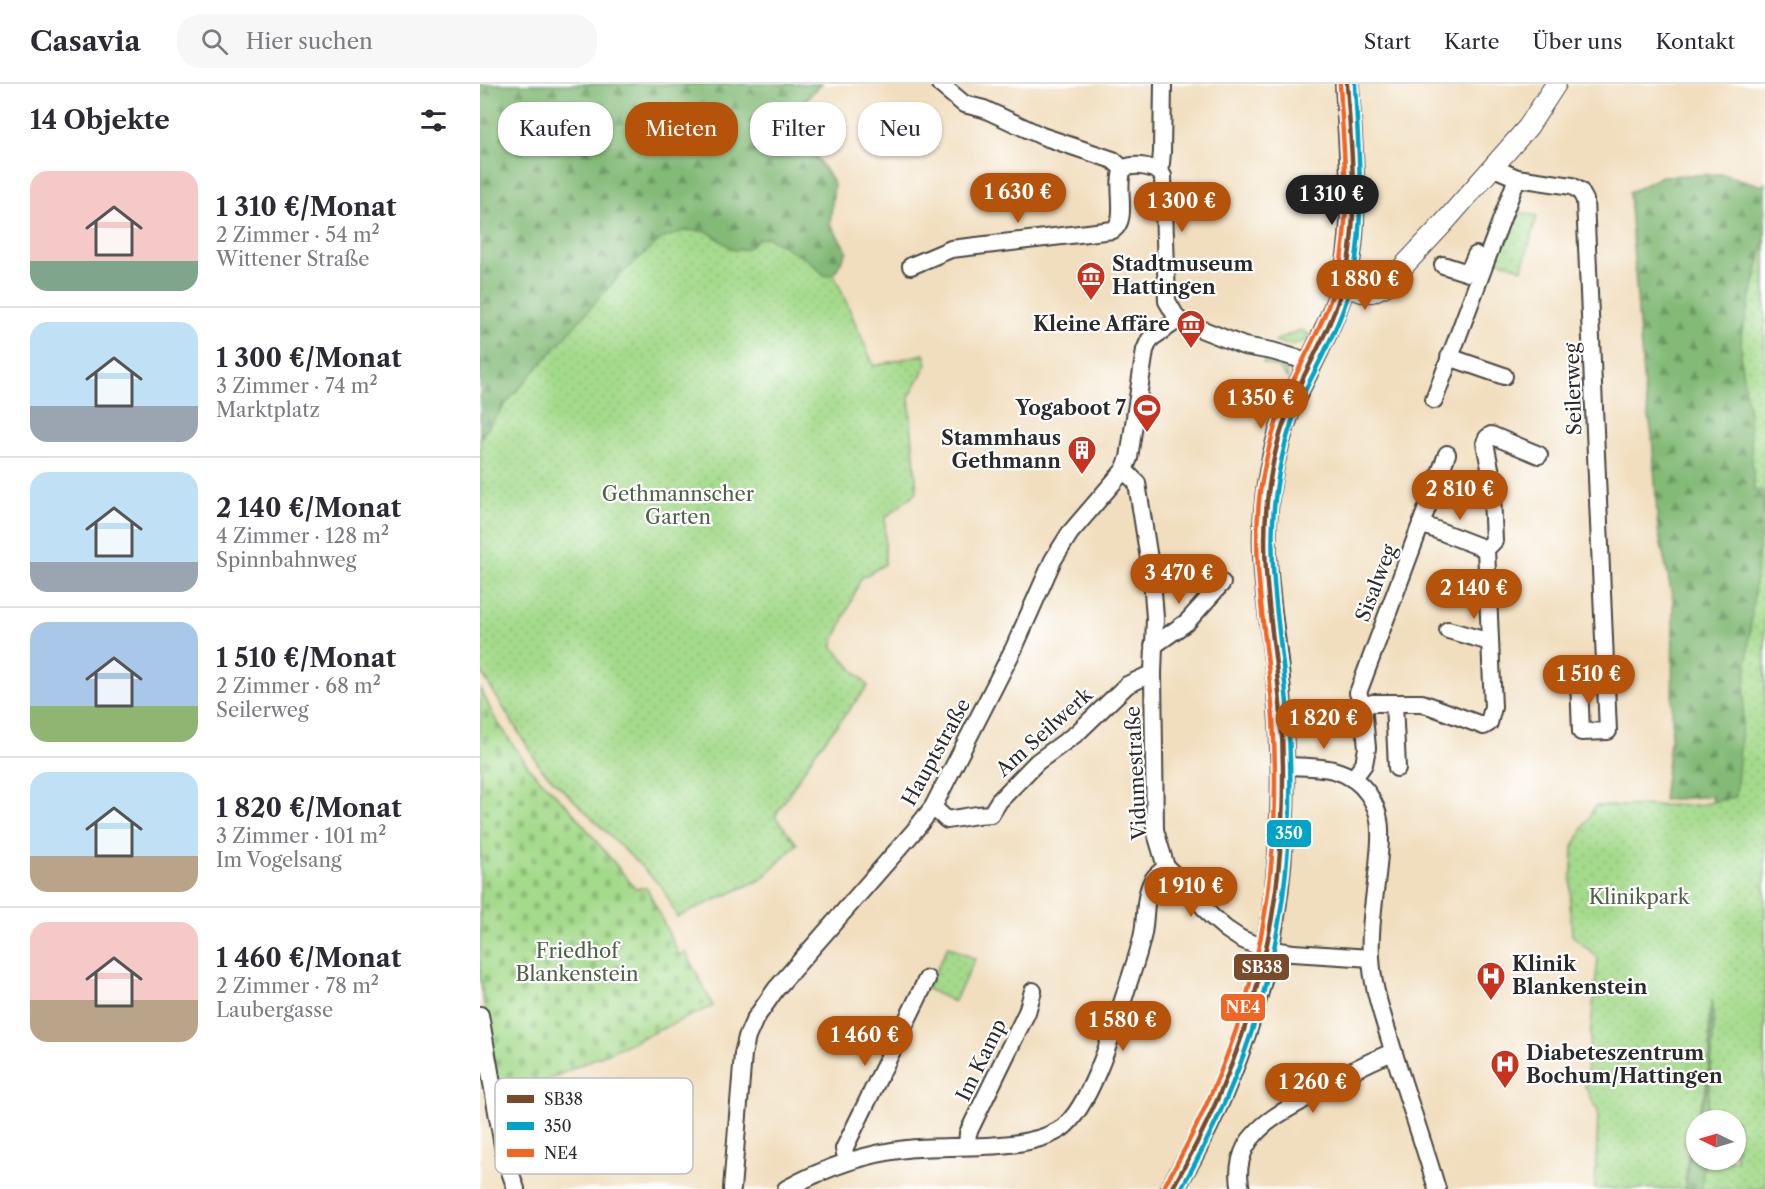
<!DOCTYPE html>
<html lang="de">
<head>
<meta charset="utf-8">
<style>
	:root { --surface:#fff; --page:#f7f7f7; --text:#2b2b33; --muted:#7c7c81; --line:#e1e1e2; --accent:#b45309 }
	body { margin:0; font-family:"Libre Caslon Text",serif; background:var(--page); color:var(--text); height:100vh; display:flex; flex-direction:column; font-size:22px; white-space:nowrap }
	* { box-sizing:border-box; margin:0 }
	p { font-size:20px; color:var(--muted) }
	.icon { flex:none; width:33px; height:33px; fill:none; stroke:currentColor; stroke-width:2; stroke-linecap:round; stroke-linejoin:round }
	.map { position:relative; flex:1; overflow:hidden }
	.panel { display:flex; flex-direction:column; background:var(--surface); width:480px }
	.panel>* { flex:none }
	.hud { position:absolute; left:18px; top:18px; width:570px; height:54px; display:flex; gap:12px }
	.needle { width:39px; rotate:275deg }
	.buttons { position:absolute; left:1206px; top:1026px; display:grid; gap:12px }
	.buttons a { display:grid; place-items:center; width:60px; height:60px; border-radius:50%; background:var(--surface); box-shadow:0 2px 4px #0004; font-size:30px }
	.price { position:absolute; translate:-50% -51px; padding:0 14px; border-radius:21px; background:var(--accent); color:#fff; font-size:20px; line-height:39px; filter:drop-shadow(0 2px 3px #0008) }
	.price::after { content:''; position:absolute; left:50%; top:36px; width:18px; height:14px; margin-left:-9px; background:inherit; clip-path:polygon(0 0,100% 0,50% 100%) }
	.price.active { background:#222; color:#fff }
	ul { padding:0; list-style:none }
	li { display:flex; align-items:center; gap:18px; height:150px; padding:0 30px }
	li+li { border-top:2px solid var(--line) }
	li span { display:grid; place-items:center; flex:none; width:168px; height:120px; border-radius:18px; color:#555 }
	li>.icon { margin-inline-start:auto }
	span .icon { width:72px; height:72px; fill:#fffc; stroke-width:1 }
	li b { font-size:26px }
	h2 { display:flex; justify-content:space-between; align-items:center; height:72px; padding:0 30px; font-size:26px }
	.chip { padding:0 21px; border-radius:24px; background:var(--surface); box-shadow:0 2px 4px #0004; font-size:21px; line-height:54px }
	.chip.active { background:var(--accent); color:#fff }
	header { display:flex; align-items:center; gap:36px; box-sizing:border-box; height:84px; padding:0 30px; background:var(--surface); border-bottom:2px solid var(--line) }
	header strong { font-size:28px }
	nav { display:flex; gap:33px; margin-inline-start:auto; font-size:21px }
	.search { width:420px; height:54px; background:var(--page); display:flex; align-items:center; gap:15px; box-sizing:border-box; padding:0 21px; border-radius:24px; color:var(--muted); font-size:22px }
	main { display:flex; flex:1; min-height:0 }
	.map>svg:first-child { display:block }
	.grass { fill:url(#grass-tufts); stroke:#68825b; stroke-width:1.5 }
	.forest { fill:url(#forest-firs); stroke:#577251; stroke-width:1.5; fill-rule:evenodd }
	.cemetery { fill:url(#cemetery-stones); stroke:#68825b; stroke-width:1.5 }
	.park { fill:url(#park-dots); stroke:#68825b; stroke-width:1.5 }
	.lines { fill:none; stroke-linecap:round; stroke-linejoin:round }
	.minor-casing { stroke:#494641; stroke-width:20 }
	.tertiary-casing { stroke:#494641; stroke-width:22 }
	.secondary-casing { stroke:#494641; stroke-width:26 }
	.minor { stroke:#fff; stroke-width:16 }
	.tertiary { stroke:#fff; stroke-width:20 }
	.secondary { stroke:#fff; stroke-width:22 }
	.minor-bridge-casing { stroke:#494641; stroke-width:20; stroke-linecap:butt }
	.minor-bridge { stroke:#fff; stroke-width:16 }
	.bus-1-casing { stroke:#fff; stroke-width:9 }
	.bus-2-casing { stroke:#fff; stroke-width:9 }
	.bus-3-casing { stroke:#fff; stroke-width:9 }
	.bus-1 { stroke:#7a4b2a; stroke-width:4.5 }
	.bus-2 { stroke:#02a3c6; stroke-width:4.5 }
	.bus-3 { stroke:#f26522; stroke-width:4.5 }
	.labels { text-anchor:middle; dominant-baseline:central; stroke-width:4.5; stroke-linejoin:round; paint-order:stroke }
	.poi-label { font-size:20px; font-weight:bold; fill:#2b2b2b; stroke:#fff; text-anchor:start }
	.street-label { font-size:20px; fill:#2b2b2b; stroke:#fff }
	.park-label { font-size:20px; fill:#4f6048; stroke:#fff }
	.key { fill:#fff; stroke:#bfbfbf; stroke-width:1.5 }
	.key-label { font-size:16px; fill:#2b2b2b }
	.line-badge { stroke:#fff; stroke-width:2 }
	.badge-label { font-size:16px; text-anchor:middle; font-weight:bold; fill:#fff }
</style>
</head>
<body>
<header>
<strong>Casavia</strong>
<div class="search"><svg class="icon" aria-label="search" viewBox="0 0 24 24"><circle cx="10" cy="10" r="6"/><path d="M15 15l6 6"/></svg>Hier suchen</div>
<nav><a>Start</a><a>Karte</a><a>Über uns</a><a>Kontakt</a></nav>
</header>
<main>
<section class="panel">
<h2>14 Objekte<svg class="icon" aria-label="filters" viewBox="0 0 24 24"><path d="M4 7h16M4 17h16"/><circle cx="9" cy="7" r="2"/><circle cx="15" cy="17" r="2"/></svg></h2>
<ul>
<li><span style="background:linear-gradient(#f6c9c9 75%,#7fa58c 0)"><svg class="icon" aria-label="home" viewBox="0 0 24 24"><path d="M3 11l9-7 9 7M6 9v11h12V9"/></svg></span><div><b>1 310 €/Monat</b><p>2 Zimmer · 54 m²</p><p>Wittener Straße</p></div></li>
<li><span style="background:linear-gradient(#bfe0f5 70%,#9aa5b1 0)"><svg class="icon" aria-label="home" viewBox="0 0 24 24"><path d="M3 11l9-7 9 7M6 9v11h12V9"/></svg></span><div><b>1 300 €/Monat</b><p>3 Zimmer · 74 m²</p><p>Marktplatz</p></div></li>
<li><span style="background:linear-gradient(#bfe0f5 75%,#9aa5b1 0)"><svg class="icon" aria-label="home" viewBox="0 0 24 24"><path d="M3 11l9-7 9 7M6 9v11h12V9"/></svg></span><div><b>2 140 €/Monat</b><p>4 Zimmer · 128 m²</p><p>Spinnbahnweg</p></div></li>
<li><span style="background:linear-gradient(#a9c7e8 70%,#8fb573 0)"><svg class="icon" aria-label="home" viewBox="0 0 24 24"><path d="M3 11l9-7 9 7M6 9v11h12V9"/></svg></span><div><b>1 510 €/Monat</b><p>2 Zimmer · 68 m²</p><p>Seilerweg</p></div></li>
<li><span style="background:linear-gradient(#bfe0f5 70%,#b9a48a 0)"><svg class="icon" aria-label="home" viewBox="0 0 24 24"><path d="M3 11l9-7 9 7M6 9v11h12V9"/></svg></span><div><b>1 820 €/Monat</b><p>3 Zimmer · 101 m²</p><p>Im Vogelsang</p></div></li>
<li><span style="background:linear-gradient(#f6c9c9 65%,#b9a48a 0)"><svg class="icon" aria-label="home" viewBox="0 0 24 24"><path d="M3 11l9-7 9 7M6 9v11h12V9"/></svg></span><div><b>1 460 €/Monat</b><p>2 Zimmer · 78 m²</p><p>Laubergasse</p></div></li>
</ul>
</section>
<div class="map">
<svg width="1285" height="1105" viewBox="0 0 1285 1105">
	<defs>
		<pattern id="grass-tufts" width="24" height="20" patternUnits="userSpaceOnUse" patternTransform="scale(1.5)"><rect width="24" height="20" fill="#a4da8b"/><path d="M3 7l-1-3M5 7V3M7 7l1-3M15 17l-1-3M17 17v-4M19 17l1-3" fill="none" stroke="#8dbb78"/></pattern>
		<pattern id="forest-firs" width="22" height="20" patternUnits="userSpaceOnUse" patternTransform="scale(1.5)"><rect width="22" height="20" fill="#83ba77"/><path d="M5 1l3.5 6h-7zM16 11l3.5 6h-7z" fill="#6b9762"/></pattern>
		<pattern id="cemetery-stones" width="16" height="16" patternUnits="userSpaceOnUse" patternTransform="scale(1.5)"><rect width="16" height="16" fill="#a4da8b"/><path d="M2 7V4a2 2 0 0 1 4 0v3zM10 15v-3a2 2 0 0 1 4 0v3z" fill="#8dbb78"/></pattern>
		<pattern id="park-dots" width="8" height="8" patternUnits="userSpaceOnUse" patternTransform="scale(1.5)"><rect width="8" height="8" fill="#a4da8b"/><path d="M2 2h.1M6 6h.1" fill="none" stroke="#8dbb78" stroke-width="1.8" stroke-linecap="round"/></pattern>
	</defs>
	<rect width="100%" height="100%" fill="#fff"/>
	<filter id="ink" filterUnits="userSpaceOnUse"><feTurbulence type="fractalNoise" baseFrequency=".0167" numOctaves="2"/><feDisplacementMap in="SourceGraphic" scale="12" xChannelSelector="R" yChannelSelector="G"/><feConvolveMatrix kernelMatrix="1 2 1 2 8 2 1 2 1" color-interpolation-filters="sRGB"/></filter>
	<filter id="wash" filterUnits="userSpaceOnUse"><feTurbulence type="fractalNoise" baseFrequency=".008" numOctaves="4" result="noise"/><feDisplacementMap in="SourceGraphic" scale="24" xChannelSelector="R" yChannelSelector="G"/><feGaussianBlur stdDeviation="1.35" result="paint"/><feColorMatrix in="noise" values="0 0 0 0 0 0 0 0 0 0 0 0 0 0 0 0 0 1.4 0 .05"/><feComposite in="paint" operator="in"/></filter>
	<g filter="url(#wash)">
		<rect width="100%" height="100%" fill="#f1debe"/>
		<!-- grass -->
		<g class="grass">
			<path d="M820,246L830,251C821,264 809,261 795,258V257Z"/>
			<path d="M784,274C799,275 806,280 808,295L797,283L783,279Z"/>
		</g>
		<!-- forest -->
		<g class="forest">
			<polygon points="0,0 342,0 298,42 334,69 354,100 350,140 367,167 354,190 345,192 329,177 278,155 268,165 254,166 228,148 28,317 0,354"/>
			<path d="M1243,90L1283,102L1285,98V1105H1206L1208,1079L1216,1036L1226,1009L1230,976V933L1235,890L1234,730L1232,712L1183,716L1192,642L1193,516L1178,446L1172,350L1164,306L1149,109L1182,92ZM1216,1036H1256V1076H1216Z"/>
		</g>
		<!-- cemetery -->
		<polygon class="cemetery" points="0,603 14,633 50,685 90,725 155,804 167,804 199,871 206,868 233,922 20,1017 0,894"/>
		<!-- park -->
		<g class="park">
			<polygon points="1036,128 1057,132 1042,185 1013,174 1029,132"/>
			<polygon points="207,146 228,148 254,166 267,165 278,155 288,153 329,177 345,192 354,190 394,282 444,270 447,280 429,313 437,408 405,434 405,480 381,494 352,562 388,602 334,670 295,732 317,760 282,795 197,833 182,803 60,683 0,586 0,354 28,317 140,191 181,155"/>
			<polygon points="1285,154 1285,1105 1222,1105 1224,1076 1256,1076 1256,1036 1227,1036 1234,941 1232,915 1229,933 1230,976 1225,1009 1215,1036 1207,1078 1205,1105 1115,1105 1118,1027 1105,1002 1118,874 1092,851 1090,824 1093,763 1115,722 1219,721 1256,713 1269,556 1285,408 1274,406 1269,329 1261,280 1261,253"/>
			<polygon points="468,862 495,875 474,918 447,905"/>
		</g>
	</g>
	<g filter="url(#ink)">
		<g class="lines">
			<!-- minor casing -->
			<g class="minor-casing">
				<g id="minor">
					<polyline points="460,0 484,20 504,25 562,52 633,76 643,85"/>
					<polyline points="1012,83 1037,94 1092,102 1100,107 1105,116 1128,647 1101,648 1099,597 1126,596"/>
					<path d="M643,85C654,79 676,82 683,92L687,217L698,236"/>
					<polyline points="678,86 681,79 682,68 683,0"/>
					<polyline points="963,181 988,189 996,171"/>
					<path d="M431,182L471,165L633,146C649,135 635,103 643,85"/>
					<polyline points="698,236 764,262 792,267 816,274 829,281"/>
					<polyline points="969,273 1024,292"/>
					<polyline points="954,316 1037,94"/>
					<polyline points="941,440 1006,465"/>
					<polyline points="985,499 1008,507"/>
					<polyline points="968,546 1010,558"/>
					<polyline points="673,562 707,538 742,499"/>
					<polyline points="914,619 917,684"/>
					<polyline points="883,622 893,619 942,619 1004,642 1009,639 1013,623 1006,465 1014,457 1011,389 1005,359 1007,354 1011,351 1059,371"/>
					<path d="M802,682C835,683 868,680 889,711C894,719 898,727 899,736C902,751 899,767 898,782C895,812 889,843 891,873C892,901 901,926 909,953C924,1004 942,1054 957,1105"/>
					<polyline points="873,695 884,680 887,664 883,622 878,609 967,370"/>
					<polyline points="453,723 467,736 497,731 511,730 519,717 557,678 597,649 647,601 673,589"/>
					<polyline points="686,783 710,806 731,832 746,845 761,855"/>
					<polyline points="813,869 891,874"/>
					<polyline points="0,931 25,1073 36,1105"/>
					<polyline points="487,1062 488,1049 547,928 553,907"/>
					<polyline points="367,1077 364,1065 447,895"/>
					<polyline points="252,1105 263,970 267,953 275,935 296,905 435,746 453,723 534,564 573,476 590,449 644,386 649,374 665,266 670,255 698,236"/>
					<path d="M306,1105C344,1084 383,1070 426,1065C469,1060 546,1069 582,1044C610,1024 634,944 645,910C651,890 659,870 663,849C666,833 664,812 673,796C675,791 682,787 686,783L675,746L673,589L675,534L672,494L657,399L644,386"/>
					<path d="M761,1105C756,1086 761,1064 775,1050C787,1036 804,1027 820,1018C849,999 880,981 913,968"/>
				</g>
			</g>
			<!-- tertiary casing -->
			<g class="tertiary-casing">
				<polyline id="tertiary" points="863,202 882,208 892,208 905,202 962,141 1048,43 1076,0"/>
			</g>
			<!-- secondary casing -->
			<g class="secondary-casing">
				<path id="secondary" d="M692,1105C741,1024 779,926 793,832C804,762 805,680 799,609C795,549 780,487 786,426C789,389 798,350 813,315C830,279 850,244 862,205C880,144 870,64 867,0"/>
			</g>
			<!-- minor -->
			<use href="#minor" class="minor"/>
			<!-- tertiary -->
			<use href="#tertiary" class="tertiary"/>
			<!-- secondary -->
			<use href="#secondary" class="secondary"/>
			<!-- minor-bridge casing -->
			<g class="minor-bridge-casing">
				<polyline id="minor-bridge" points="761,855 785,865 813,869"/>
			</g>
			<!-- minor-bridge -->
			<use href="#minor-bridge" class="minor-bridge"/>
			<!-- bus-1 casing -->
			<g class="bus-1-casing">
				<path id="bus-1" d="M692,1105C779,953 812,807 801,632C796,558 778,484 788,409C792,377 800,345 813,315C829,279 851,244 862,205C881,139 871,67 867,0"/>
			</g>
			<!-- bus-2 casing -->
			<g class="bus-2-casing">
				<path id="bus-2" d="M701,1105C787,954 820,806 808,632C803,560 786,487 795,415C799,381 807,346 821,315C838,279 859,244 870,205C887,139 878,68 875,0"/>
			</g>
			<!-- bus-3 casing -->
			<g class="bus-3-casing">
				<path id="bus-3" d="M685,1101C772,950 804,809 793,636C789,560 770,484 780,408C785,376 793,344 805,314C821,278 842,244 854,205C874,140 863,67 860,0"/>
			</g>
			<!-- bus-1 -->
			<use href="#bus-1" class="bus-1"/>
			<!-- bus-2 -->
			<use href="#bus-2" class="bus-2"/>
			<!-- bus-3 -->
			<use href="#bus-3" class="bus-3"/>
		</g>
	</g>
	<!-- icons -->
	<defs>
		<g id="museum-pin" transform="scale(1.5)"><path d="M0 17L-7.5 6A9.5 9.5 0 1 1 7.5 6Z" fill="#c8321e" stroke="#fff"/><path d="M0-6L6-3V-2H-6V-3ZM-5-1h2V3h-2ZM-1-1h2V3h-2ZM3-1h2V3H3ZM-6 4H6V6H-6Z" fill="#fff"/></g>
		<g id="stadium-pin" transform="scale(1.5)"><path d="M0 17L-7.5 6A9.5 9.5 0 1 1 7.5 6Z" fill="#c8321e" stroke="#fff"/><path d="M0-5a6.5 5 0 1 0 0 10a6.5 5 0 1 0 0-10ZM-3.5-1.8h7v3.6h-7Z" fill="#fff"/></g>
		<g id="building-pin" transform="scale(1.5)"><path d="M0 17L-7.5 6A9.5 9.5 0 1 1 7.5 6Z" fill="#c8321e" stroke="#fff"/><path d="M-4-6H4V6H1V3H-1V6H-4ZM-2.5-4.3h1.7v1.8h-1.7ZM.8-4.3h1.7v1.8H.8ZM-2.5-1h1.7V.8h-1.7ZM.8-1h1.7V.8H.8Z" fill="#fff"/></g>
		<g id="hospital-pin" transform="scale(1.5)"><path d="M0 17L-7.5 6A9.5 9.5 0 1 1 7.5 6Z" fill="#c8321e" stroke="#fff"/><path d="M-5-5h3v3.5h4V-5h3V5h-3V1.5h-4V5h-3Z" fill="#fff"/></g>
	</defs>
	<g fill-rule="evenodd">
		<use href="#museum-pin" x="611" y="192"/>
		<use href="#museum-pin" x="711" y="240"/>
		<use href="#stadium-pin" x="667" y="324"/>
		<use href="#building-pin" x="602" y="366"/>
		<use href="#hospital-pin" x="1011" y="892"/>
		<use href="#hospital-pin" x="1025" y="980"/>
	</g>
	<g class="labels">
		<!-- poi labels -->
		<g class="poi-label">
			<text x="632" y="180">Stadtmuseum<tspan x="632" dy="23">Hattingen</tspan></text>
			<text x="690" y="240" text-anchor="end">Kleine Affäre</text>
			<text x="646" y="324" text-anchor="end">Yogaboot 7</text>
			<text x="581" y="354" text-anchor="end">Stammhaus<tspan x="581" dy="23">Gethmann</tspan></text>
			<text x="1032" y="880">Klinik<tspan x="1032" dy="23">Blankenstein</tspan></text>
			<text x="1046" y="969">Diabeteszentrum<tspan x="1046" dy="23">Bochum/Hattingen</tspan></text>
		</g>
		<!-- street labels -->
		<g class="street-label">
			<text transform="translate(1093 305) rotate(-92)">Seilerweg</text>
			<text transform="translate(896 499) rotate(-69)">Sisalweg</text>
			<text transform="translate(564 648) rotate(-42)">Am Seilwerk</text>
			<text transform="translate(456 668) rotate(-61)">Hauptstraße</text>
			<text transform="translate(656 689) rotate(-93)">Vidumestraße</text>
			<text transform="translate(501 976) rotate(-64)">Im Kamp</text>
		</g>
		<!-- park labels -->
		<g class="park-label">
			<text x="198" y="410">Gethmannscher<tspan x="198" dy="23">Garten</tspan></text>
			<text x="1159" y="813">Klinikpark</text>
			<text x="97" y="867">Friedhof<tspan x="97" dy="23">Blankenstein</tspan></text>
		</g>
	</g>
	<!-- legend -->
	<rect x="15" y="994" width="198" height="96" rx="9" class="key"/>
	<rect x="27" y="1011" width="27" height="8" fill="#7a4b2a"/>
	<rect x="27" y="1038" width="27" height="8" fill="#02a3c6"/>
	<rect x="27" y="1065" width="27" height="8" fill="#f26522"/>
	<g class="key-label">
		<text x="64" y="1021">SB38</text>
		<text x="64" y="1048">350</text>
		<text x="64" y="1075">NE4</text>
	</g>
	<g class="line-badge">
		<rect x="786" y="735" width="46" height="29" rx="6" fill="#02a3c6"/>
		<rect x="753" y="869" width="57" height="28" rx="6" fill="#7a4b2a"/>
		<rect x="740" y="909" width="46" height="29" rx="6" fill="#f26522"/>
	</g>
	<g class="badge-label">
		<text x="809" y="755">350</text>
		<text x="782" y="889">SB38</text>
		<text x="763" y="929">NE4</text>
	</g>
</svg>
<div class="buttons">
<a><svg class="needle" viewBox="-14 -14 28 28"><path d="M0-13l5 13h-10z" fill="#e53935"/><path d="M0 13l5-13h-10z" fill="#7c7c81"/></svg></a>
</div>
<b class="price" style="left:538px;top:140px">1 630 €</b>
<b class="price active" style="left:852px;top:142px">1 310 €</b>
<b class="price" style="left:702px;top:149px">1 300 €</b>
<b class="price" style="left:885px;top:227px">1 880 €</b>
<b class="price" style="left:781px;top:346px">1 350 €</b>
<b class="price" style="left:980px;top:437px">2 810 €</b>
<b class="price" style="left:699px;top:521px">3 470 €</b>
<b class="price" style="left:994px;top:536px">2 140 €</b>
<b class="price" style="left:1109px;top:622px">1 510 €</b>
<b class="price" style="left:844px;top:666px">1 820 €</b>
<b class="price" style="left:711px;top:834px">1 910 €</b>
<b class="price" style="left:643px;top:968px">1 580 €</b>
<b class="price" style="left:385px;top:983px">1 460 €</b>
<b class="price" style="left:833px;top:1030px">1 260 €</b>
<div class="hud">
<a class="chip">Kaufen</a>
<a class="chip active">Mieten</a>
<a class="chip">Filter</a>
<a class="chip">Neu</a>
</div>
</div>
</main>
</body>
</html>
